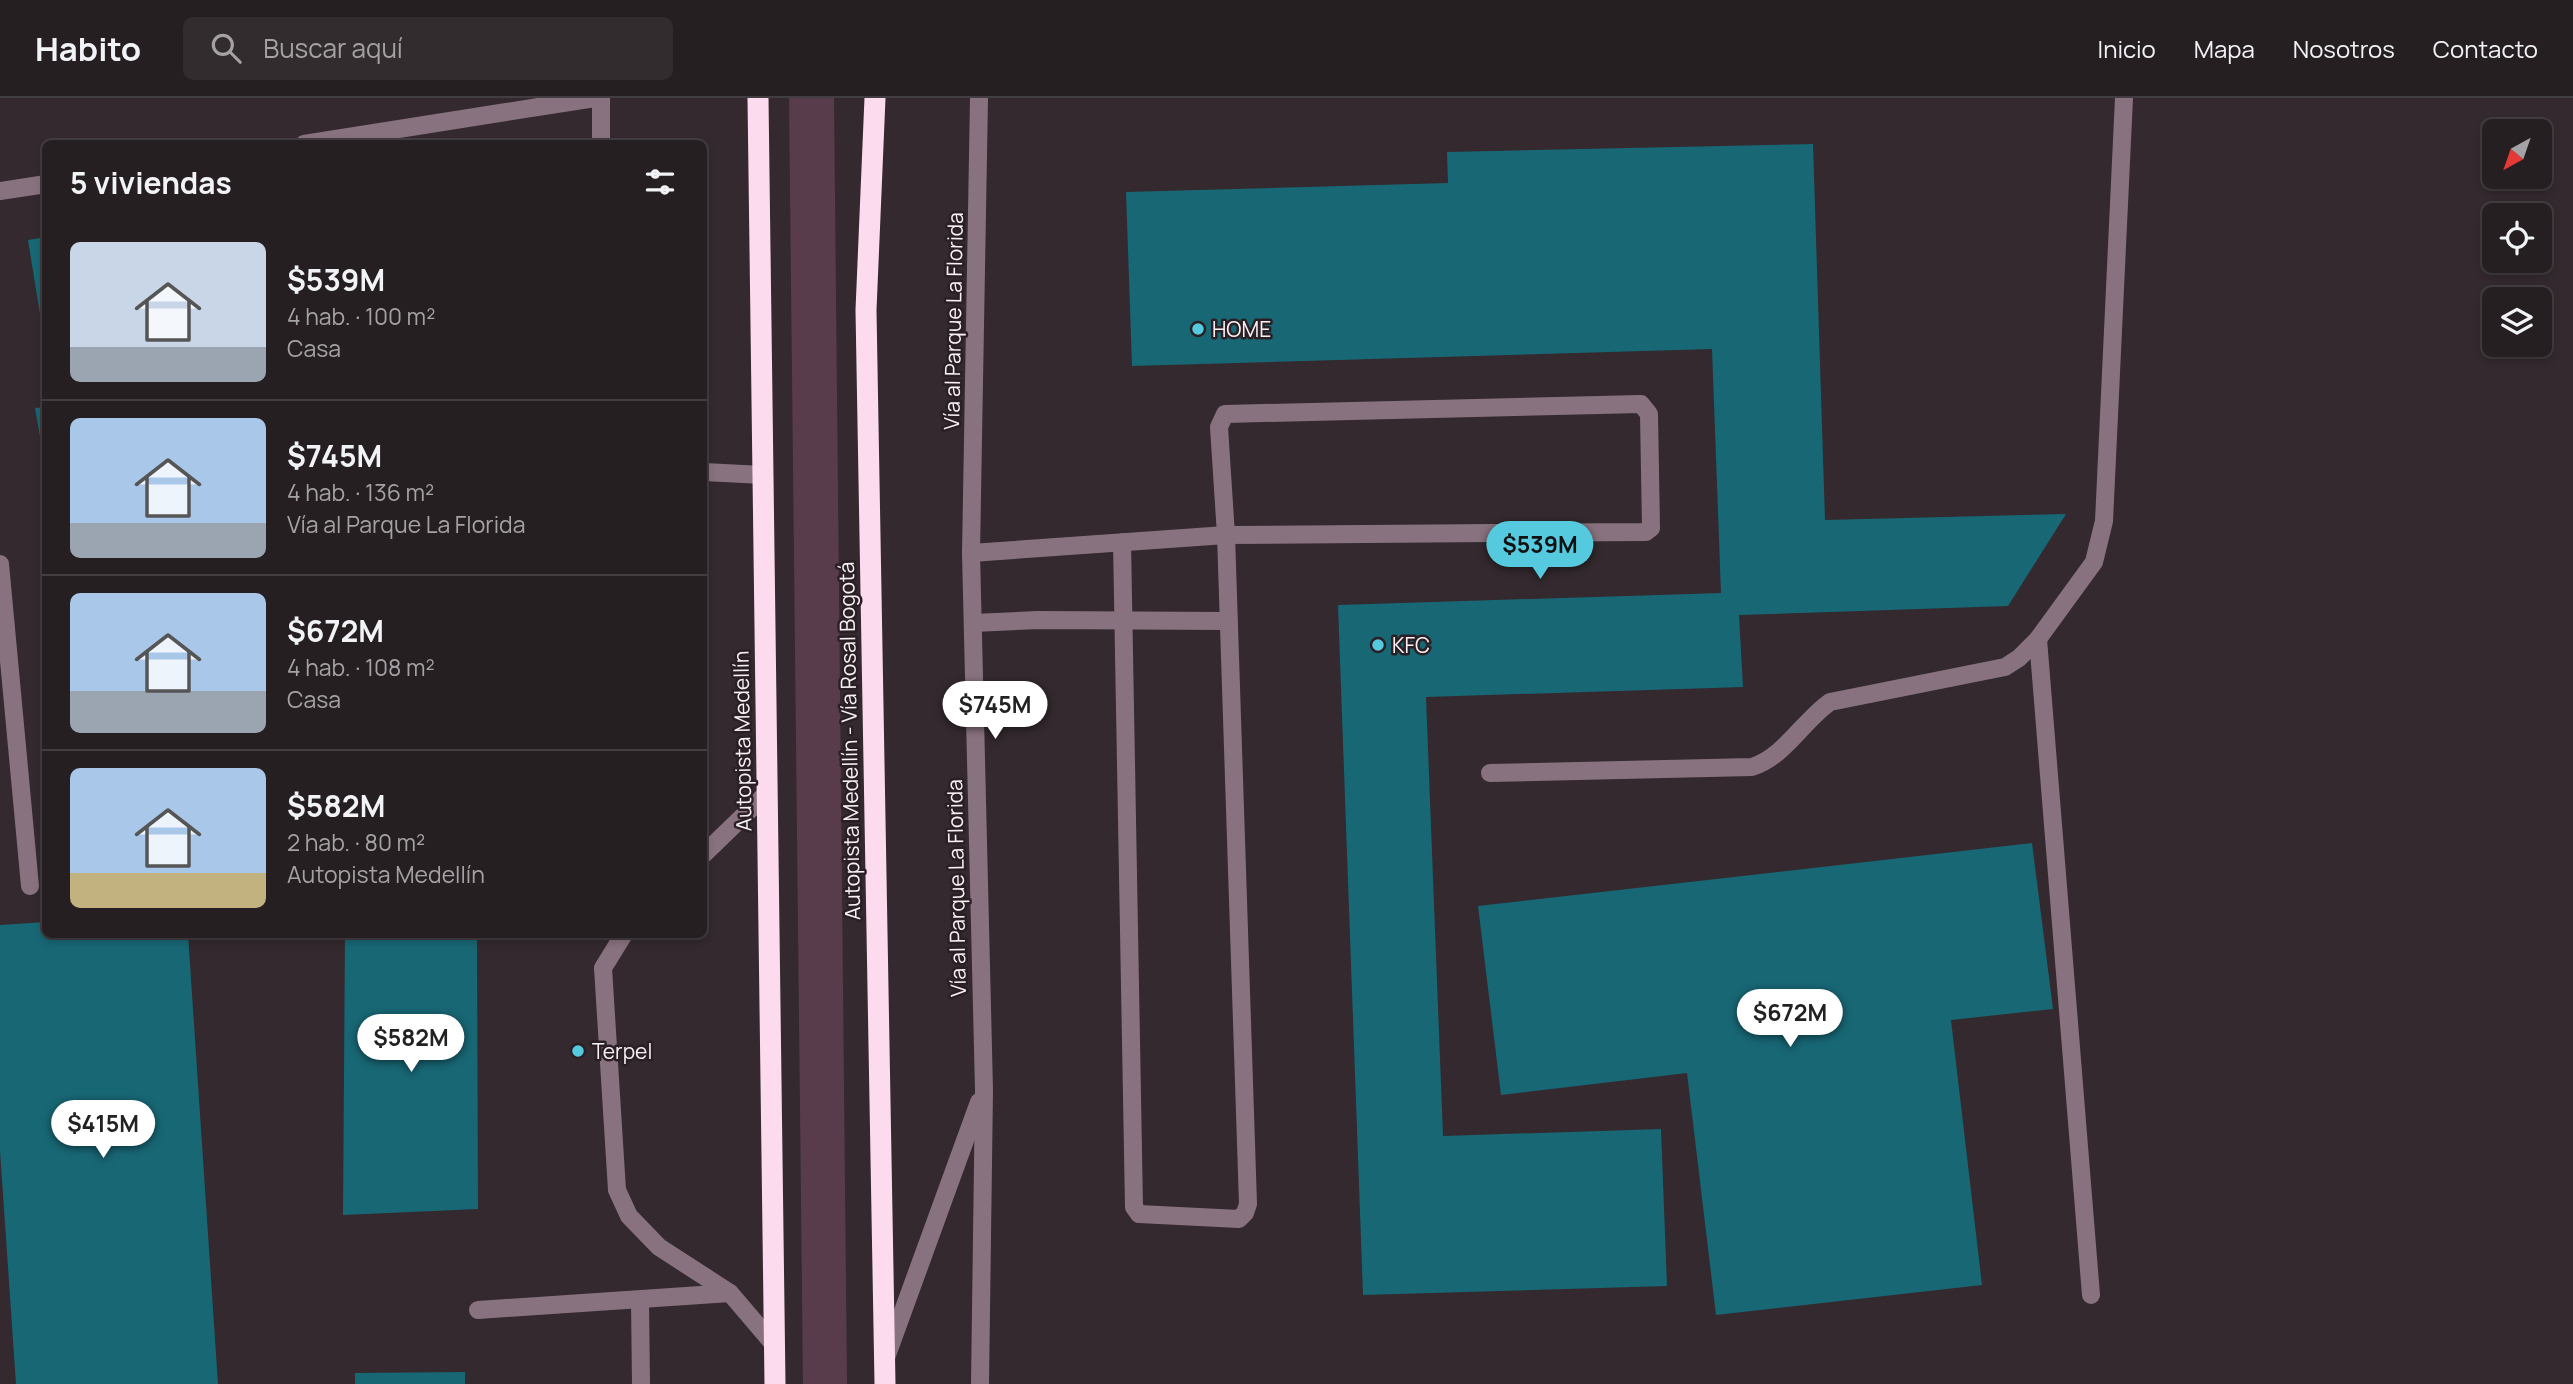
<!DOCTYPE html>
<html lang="es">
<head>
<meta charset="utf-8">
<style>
	:root { --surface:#261f22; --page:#322c2f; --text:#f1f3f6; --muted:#a4a2a5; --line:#423d40; --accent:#55cadf }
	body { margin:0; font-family:Manrope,sans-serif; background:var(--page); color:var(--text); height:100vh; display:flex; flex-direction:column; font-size:26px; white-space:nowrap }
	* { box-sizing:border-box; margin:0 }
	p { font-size:23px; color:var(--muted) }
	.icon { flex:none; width:38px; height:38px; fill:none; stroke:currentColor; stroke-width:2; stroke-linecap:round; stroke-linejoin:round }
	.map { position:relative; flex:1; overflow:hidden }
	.sheet { position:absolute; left:42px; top:42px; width:665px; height:798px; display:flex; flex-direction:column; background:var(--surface); border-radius:10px; box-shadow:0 4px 10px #0003,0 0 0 2px var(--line) }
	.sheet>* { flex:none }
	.needle { width:46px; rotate:220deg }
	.tools { position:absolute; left:2482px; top:21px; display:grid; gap:14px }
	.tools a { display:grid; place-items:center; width:70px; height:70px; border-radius:10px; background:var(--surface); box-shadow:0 4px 10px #0003,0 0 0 2px var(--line); font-size:35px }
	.price { position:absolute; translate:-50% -60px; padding:0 16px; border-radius:24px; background:#fff; color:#222; font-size:23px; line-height:46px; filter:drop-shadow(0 2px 4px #0008) }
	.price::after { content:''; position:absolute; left:50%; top:42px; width:21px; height:16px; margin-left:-10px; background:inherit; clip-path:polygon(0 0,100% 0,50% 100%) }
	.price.on { background:var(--accent); color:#111 }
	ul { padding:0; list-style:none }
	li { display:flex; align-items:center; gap:21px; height:175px; padding:0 28px }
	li+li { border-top:2px solid var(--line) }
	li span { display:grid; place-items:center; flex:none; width:196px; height:140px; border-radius:10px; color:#555 }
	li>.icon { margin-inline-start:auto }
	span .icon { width:84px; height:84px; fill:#fffc; stroke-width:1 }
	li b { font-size:30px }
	h2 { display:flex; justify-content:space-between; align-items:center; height:84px; padding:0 28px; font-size:30px }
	header { display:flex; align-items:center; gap:42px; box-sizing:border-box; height:98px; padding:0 35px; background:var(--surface); border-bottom:2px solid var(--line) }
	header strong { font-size:33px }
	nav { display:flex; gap:38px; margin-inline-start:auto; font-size:24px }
	.search { width:490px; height:63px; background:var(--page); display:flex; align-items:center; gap:18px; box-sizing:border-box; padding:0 24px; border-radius:10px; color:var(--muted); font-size:26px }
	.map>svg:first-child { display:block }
	.green { fill:#593c4c }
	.building { fill:#186775 }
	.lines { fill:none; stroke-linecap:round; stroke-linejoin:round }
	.minor { stroke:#89727f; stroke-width:18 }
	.highway { stroke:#fddbee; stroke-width:21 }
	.poi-dot { fill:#55cadf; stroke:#291f25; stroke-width:2.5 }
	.labels { text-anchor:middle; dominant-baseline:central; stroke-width:5; stroke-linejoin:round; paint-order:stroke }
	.street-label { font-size:21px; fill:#f8f1f4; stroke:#291f25 }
	.poi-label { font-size:21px; fill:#f8f1f4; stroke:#291f25; text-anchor:start }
</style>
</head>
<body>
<header>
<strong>Habito</strong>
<div class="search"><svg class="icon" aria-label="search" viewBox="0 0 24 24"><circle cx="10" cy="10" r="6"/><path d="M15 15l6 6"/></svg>Buscar aquí</div>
<nav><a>Inicio</a><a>Mapa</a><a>Nosotros</a><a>Contacto</a></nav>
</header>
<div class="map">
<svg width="2573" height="1286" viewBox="0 0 2573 1286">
	<rect width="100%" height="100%" fill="#33292e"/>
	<!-- green -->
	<polygon class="green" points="789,0 834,0 847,1286 803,1286"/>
	<!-- building -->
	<g class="building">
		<polygon points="1813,46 1825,422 2066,416 2008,508 1739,517 1743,589 1426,599 1443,1038 1661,1031 1667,1188 1363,1197 1338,507 1721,495 1712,251 1132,268 1126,94 1448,85 1447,54"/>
		<polygon points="46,139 46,241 44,241 28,142"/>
		<polygon points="46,309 46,362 44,362 35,310"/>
		<polygon points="2032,745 2053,911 1951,922 1982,1187 1716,1217 1687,975 1501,997 1478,808"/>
		<polygon points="46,824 46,836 188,836 218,1286 16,1286 0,1053 0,827"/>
		<polygon points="345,836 477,836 478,1111 343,1117"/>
		<polygon points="465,1274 465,1286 355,1286 355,1275"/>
	</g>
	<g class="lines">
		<!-- minor -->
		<g class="minor">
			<polyline points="601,0 601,46"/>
			<polyline points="979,0 971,455 984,992 980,1286"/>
			<polyline points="304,46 595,0"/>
			<polyline points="0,93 46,86"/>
			<polygon points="1641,306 1649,316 1651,430 1646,434 1226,437 1219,329 1225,316"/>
			<polyline points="704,374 763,377"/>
			<polyline points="971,455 1226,437 1248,1106 1245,1115 1239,1121 1139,1116 1134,1109 1122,444"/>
			<polyline points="0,466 30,788"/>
			<polyline points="973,525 1038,522 1228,523"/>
			<polyline points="2038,541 2091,1197"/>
			<path d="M1490,675L1752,669C1784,659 1803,623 1830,604L2005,569L2019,560L2038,541L2094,464L2104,423L2124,0"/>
			<polyline points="704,756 767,695"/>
			<polyline points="624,836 603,870 617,1092 629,1118 659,1149 730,1195 776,1249"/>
			<polyline points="640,1203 641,1286"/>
			<polyline points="478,1212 730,1195"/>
			<polyline points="887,1257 979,1004"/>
		</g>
		<!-- highway -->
		<g class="highway">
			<polyline points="758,0 775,1286"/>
			<polyline points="875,0 866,212 885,1286"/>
		</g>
	</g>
	<!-- markers -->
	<g class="poi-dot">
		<circle cx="1198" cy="231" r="7"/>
		<circle cx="1378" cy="547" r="7"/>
		<circle cx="578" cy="953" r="7"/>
	</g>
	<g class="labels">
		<!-- street labels -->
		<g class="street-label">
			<text transform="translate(953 223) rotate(-89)">Vía al Parque La Florida</text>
			<text transform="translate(742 643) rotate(-91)">Autopista Medellín</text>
			<text transform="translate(849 643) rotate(-91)">Autopista Medellín - Vía Rosal Bogotá</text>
			<text transform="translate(956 790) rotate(-91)">Vía al Parque La Florida</text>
		</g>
		<!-- poi labels -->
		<g class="poi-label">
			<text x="1212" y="231">HOME</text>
			<text x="1392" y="547">KFC</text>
			<text x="592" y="953">Terpel</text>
		</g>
	</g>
</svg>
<div class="tools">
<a><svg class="needle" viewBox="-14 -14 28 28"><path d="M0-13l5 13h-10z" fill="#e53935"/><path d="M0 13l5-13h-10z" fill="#a4a2a5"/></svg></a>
<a><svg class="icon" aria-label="locate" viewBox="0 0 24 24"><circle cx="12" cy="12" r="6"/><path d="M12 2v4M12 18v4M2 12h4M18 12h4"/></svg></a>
<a><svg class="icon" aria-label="layers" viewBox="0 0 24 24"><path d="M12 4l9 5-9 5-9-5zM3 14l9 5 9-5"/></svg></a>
</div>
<b class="price on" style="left:1540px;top:483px">$539M</b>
<b class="price" style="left:995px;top:643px">$745M</b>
<b class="price" style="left:1790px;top:951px">$672M</b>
<b class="price" style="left:411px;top:976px">$582M</b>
<b class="price" style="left:103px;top:1062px">$415M</b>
<section class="sheet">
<h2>5 viviendas<svg class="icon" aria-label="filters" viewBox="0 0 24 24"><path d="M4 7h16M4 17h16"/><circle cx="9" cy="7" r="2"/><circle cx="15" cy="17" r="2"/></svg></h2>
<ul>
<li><span style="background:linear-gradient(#c9d6e8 75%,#9aa5b1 0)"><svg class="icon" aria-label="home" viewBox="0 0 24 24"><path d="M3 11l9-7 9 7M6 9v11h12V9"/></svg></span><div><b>$539M</b><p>4 hab. · 100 m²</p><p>Casa</p></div></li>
<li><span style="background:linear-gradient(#a9c7e8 75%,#9aa5b1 0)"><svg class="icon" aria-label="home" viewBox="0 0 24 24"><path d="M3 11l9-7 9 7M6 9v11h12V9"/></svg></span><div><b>$745M</b><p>4 hab. · 136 m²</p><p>Vía al Parque La Florida</p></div></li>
<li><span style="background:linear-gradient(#a9c7e8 70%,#9aa5b1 0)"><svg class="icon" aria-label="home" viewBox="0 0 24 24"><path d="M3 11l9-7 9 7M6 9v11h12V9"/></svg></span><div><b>$672M</b><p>4 hab. · 108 m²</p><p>Casa</p></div></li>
<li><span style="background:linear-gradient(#a9c7e8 75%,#c2b280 0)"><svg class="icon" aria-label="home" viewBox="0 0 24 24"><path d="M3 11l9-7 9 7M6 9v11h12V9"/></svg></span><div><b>$582M</b><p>2 hab. · 80 m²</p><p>Autopista Medellín</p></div></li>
</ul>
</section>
</div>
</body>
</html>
